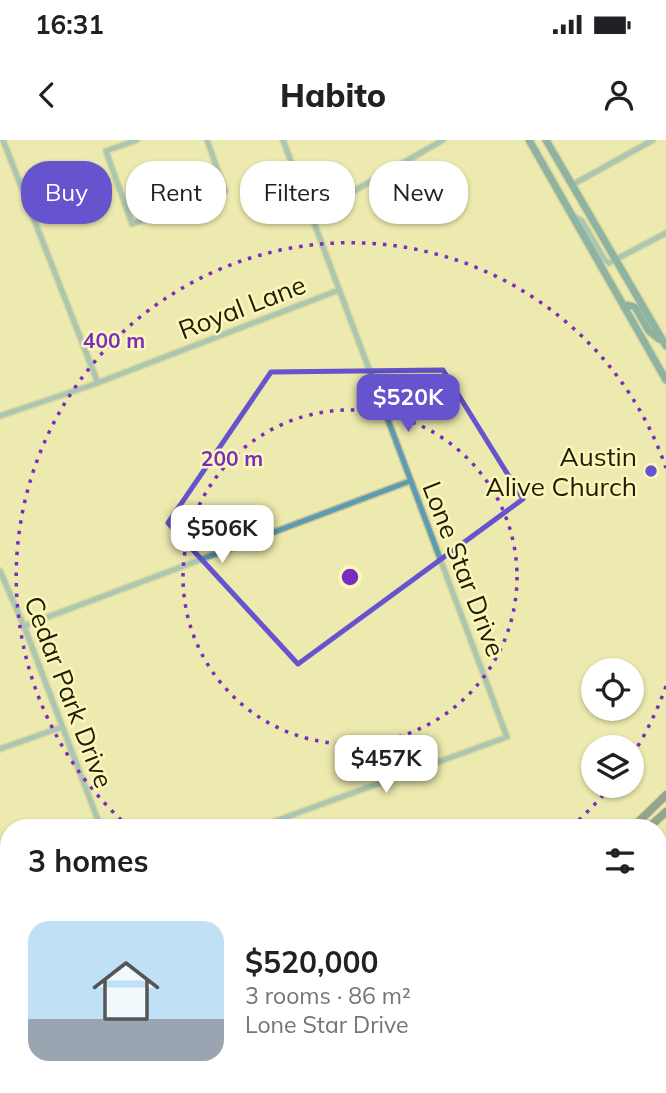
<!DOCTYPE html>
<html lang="en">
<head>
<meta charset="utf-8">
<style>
	:root { --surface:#fff; --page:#f2f2f2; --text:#202124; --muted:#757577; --line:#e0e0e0; --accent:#6554ce }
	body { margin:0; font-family:Mulish,sans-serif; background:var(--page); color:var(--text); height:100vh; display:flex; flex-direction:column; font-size:26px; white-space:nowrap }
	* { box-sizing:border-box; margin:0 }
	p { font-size:23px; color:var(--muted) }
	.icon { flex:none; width:38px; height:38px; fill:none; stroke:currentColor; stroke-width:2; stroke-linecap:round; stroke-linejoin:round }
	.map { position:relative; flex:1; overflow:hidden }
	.side { position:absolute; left:0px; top:679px; width:667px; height:275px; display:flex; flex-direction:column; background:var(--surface); border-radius:28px 28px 0 0; box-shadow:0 2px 5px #0004 }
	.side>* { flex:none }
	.hud { position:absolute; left:21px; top:21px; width:625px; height:63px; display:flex; gap:14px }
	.tools { position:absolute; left:581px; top:518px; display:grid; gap:14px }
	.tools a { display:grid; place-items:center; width:63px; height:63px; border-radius:50%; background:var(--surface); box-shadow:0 2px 5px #0004; font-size:35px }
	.price { position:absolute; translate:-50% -60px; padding:0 16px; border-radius:14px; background:#fff; color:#222; font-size:23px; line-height:46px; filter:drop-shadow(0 2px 4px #0008) }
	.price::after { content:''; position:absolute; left:50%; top:42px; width:21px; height:16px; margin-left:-10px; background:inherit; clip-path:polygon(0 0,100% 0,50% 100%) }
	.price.active { background:var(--accent); color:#fff }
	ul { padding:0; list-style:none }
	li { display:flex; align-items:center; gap:21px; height:175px; padding:0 28px }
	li+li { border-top:2px solid var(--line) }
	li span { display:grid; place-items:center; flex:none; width:196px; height:140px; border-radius:21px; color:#555 }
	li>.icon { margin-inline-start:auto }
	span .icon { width:84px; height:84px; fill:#fffc; stroke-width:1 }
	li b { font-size:30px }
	h2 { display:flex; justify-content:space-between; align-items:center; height:84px; padding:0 28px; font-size:30px }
	.chip { padding:0 24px; border-radius:28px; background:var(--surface); box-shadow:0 2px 5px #0004; font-size:24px; line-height:63px }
	.chip.active { background:var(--accent); color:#fff }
	.status { display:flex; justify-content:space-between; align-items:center; height:49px; padding:0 35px; background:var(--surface); direction:ltr }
	.status svg { height:19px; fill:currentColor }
	header { display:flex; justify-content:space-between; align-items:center; height:91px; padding:0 28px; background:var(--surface); font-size:32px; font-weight:800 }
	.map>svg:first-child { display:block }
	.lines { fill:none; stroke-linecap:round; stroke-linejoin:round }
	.street-casing { stroke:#c8c591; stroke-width:8 }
	.secondary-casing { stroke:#c8c591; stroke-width:10 }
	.primary-casing { stroke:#c8c591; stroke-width:10 }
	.street { stroke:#5c9bb3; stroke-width:5 }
	.secondary { stroke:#1c7490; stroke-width:7 }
	.primary { stroke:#275464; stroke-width:8 }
	.rail-casing { stroke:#444225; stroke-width:4.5 }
	.rail { stroke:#fbf7bb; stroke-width:2; stroke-dasharray:5; stroke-linecap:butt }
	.marked { fill:none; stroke:#6554ce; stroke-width:5; stroke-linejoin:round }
	.ring { fill:none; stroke:#7b2cbf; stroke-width:3.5; stroke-dasharray:3.5 7 }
	.poi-dot { fill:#6554ce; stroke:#fbf7bb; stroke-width:2.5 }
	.labels { text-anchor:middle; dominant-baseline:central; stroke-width:5; stroke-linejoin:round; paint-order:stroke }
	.street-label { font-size:26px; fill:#1f1d06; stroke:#fbf7bb }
	.poi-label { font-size:26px; fill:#1f1d06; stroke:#fbf7bb; text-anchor:end }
	.centre { fill:#7b2cbf; stroke:#fbf7bb; stroke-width:3.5 }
	.ring-label { font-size:21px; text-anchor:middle; font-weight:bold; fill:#7b2cbf; stroke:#fbf7bb; stroke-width:5; stroke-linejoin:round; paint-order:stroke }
</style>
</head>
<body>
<div class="status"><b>16:31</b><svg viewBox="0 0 49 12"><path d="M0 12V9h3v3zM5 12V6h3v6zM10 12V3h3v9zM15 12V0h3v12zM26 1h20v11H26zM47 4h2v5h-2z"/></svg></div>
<header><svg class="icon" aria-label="back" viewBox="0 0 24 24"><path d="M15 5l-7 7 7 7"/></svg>Habito<svg class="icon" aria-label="person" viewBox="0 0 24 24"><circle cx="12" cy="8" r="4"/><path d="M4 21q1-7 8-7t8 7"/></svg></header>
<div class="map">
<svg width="666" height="953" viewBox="0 0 666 953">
	<rect width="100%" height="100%" fill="#edeaaf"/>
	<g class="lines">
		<!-- street casing -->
		<g class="street-casing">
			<g id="street">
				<polyline points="3,0 98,243"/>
				<polyline points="137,0 106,11 132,84 225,51 207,0"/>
				<polyline points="572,45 653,0"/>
				<polyline points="312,75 443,0"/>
				<polyline points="575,77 582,81 604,119 609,123 666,93"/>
				<polyline points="0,276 92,245 339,150"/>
				<polyline points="0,431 24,486 101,688"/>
				<polyline points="24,486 410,341"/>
				<polyline points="0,609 62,587"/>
				<polyline points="256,688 507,597 283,0"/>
				<polyline points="0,782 9,779"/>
				<polyline points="658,821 666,815"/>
				<polyline points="0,940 9,936"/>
				<polyline points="81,945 86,953"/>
				<polyline points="210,945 212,953"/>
				<polyline points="164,953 172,945"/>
			</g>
		</g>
		<!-- secondary casing -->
		<g class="secondary-casing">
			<g id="secondary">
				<polyline points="529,0 666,240"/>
				<polyline points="546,0 666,206"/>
				<polyline points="624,167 628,165 635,167 649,191 659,199"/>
				<polyline points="658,710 666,719"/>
				<polyline points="658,726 666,735"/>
			</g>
		</g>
		<!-- primary casing -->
		<g class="primary-casing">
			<g id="primary">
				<polyline points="632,688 666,655"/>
				<polyline points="648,688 666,672"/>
				<polyline points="328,953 338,945"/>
			</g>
		</g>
		<!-- street -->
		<use href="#street" class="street"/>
		<!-- secondary -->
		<use href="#secondary" class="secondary"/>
		<!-- primary -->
		<use href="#primary" class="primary"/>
		<!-- rail casing -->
		<g class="rail-casing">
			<g id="rail">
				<polyline points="658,865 666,861"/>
				<polyline points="487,953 503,945"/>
			</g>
		</g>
		<!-- rail -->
		<use href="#rail" class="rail"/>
	</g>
	<!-- marked area -->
	<path d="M0 0H666V953H0ZM443,230L523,359L298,524L168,383L271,232Z" fill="#edeaaf" fill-opacity=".55" fill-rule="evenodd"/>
	<path class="marked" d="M443,230L523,359L298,524L168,383L271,232Z"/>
	<!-- distance rings -->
	<g class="ring">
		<circle cx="350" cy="437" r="167"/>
		<path d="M666 546A334 334 0 0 1 633 614M610 647A334 334 0 0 1 571 687M129 687A334 334 0 1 1 666 328"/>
	</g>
	<!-- markers -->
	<circle class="poi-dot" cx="651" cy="331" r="7"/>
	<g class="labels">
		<!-- street labels -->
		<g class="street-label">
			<text transform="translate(242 167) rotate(-21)">Royal Lane</text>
			<text transform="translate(464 429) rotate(69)">Lone Star Drive</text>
			<text transform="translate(69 552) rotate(69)">Cedar Park Drive</text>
		</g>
		<!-- poi labels -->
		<g class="poi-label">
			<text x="637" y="316">Austin<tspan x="637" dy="30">Alive Church</tspan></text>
		</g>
	</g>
	<circle cx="350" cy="437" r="10" class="centre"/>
	<g class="ring-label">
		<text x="114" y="208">400 m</text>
		<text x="232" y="326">200 m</text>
	</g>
</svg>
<div class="tools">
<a><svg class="icon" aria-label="locate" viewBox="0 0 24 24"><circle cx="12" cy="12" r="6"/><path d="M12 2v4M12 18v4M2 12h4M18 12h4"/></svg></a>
<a><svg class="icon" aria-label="layers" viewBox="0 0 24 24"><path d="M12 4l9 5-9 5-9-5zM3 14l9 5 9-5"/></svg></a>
</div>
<b class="price active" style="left:408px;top:294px">$520K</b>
<b class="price" style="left:222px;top:425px">$506K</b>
<b class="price" style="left:386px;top:655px">$457K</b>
<div class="hud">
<a class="chip active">Buy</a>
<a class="chip">Rent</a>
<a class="chip">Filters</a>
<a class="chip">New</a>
</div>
<section class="side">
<h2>3 homes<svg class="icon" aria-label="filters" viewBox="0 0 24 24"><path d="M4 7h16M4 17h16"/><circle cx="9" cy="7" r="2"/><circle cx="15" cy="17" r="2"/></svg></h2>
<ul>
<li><span style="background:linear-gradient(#bfe0f5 70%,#9aa5b1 0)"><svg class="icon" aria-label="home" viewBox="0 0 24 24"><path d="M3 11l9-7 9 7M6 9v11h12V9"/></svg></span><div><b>$520,000</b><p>3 rooms · 86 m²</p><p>Lone Star Drive</p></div></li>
</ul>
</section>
</div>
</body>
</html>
